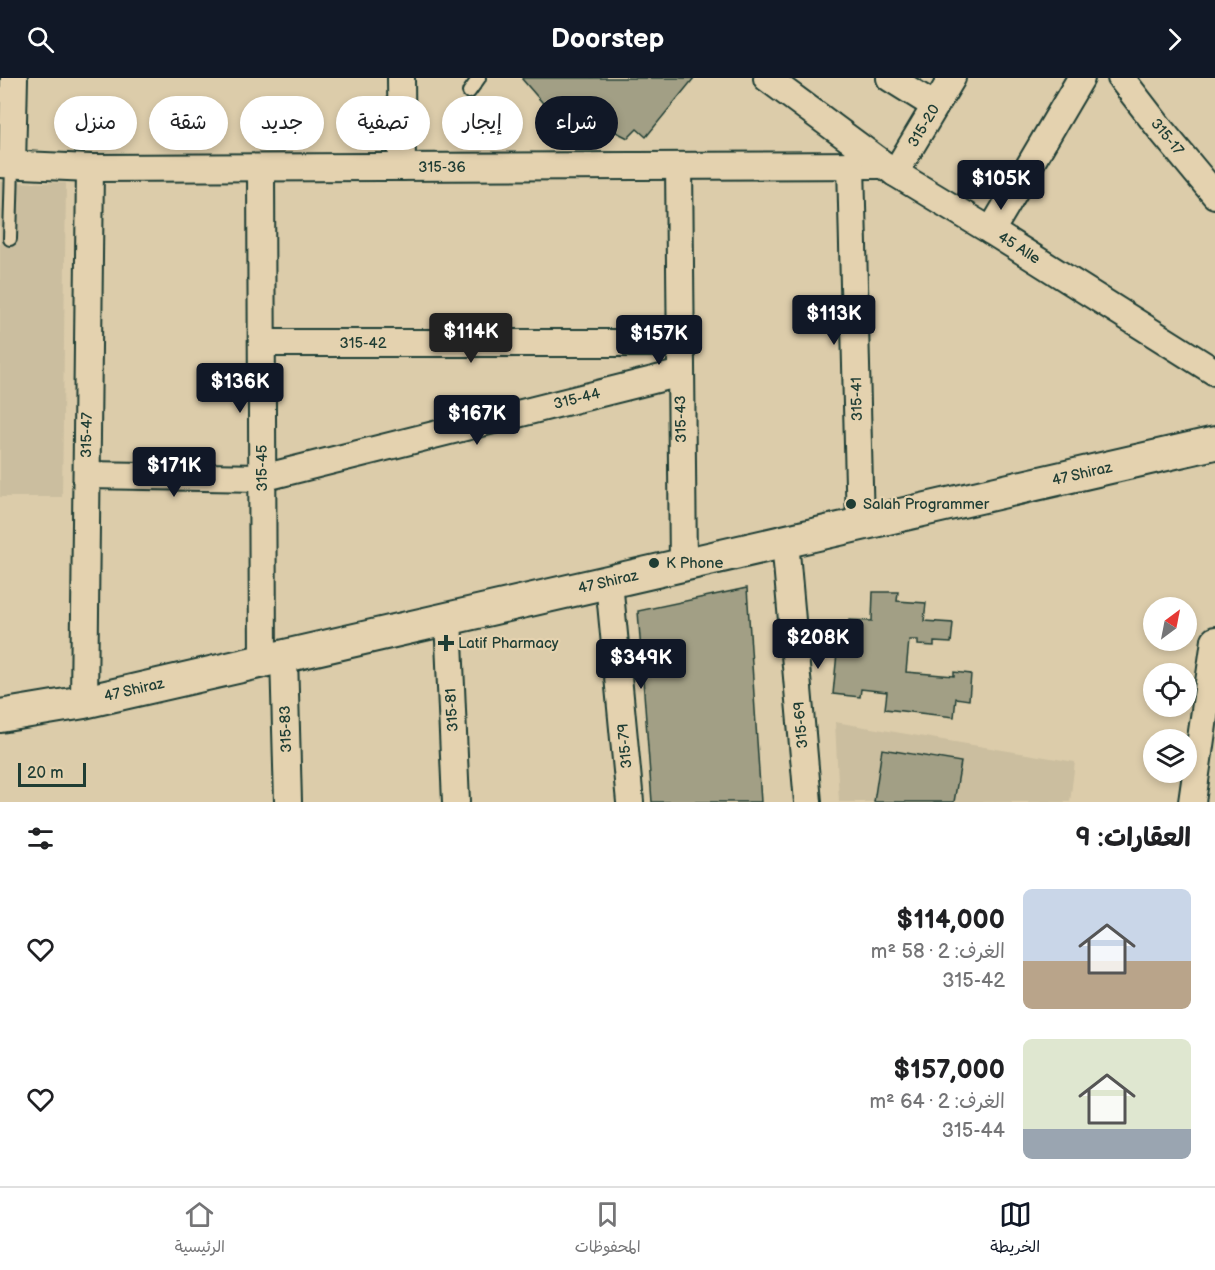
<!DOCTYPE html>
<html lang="ar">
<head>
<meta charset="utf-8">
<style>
	:root { --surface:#fff; --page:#f2f2f2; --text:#202124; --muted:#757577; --line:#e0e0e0; --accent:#111827 }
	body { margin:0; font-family:"Balsamiq Sans","Playpen Sans Arabic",sans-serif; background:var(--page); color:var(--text); direction:rtl; height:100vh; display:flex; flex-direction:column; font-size:22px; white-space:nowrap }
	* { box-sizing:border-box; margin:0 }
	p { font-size:20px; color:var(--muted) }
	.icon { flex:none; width:33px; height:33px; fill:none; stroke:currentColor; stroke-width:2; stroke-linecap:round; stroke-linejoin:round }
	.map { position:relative; height:724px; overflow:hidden; direction:ltr }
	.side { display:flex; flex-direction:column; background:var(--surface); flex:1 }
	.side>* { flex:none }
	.top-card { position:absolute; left:18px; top:18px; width:600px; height:54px; direction:rtl; display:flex; gap:12px }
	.needle { width:39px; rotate:32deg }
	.tools { position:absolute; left:1143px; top:519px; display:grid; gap:12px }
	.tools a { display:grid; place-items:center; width:54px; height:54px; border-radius:50%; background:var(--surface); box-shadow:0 3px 9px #0003; font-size:30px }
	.scale { position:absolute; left:18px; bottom:15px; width:68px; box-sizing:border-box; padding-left:6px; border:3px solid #1f3d34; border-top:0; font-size:16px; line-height:21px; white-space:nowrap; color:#1f3d34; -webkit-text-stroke:4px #e4d2af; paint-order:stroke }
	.price { position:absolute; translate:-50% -51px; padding:0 14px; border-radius:6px; background:var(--accent); color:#fff; font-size:20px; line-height:39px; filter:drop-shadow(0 2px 3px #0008) }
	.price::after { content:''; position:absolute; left:50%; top:36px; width:18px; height:14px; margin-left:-9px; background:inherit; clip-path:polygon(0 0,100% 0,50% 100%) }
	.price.selected { background:#222; color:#fff }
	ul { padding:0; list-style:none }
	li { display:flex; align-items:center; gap:18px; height:150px; padding:0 24px }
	li span { display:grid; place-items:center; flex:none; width:168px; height:120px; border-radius:9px; color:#555 }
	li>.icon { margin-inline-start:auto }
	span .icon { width:72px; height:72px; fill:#fffc; stroke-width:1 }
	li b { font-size:26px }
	h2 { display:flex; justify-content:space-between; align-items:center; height:72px; padding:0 24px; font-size:26px }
	.chip { padding:0 21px; border-radius:27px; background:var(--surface); box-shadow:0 3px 9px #0003; font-size:21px; line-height:54px }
	.chip.selected { background:var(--accent); color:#fff }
	header { display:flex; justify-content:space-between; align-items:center; height:78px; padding:0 24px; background:var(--accent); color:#fff; font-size:27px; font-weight:800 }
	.tabs { display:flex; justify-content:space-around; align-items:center; height:84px; border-top:2px solid var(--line); background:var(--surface); font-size:16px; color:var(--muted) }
	.tabs a { display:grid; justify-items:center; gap:3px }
	.tabs .selected { color:var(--accent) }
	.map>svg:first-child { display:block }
	.built { fill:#cbbe9f }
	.building { fill:#a29f85; stroke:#1f3d34; stroke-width:1.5 }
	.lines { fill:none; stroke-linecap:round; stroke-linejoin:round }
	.service-casing { stroke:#1f3d34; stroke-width:16 }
	.minor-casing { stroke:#1f3d34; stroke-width:30 }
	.tertiary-casing { stroke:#1f3d34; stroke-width:36 }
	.service { stroke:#e4d2af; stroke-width:12 }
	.minor { stroke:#e4d2af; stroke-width:26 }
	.tertiary { stroke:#e4d2af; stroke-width:32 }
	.poi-dot { fill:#1f3d34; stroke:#e4d2af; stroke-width:2 }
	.labels { text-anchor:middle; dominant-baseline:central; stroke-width:4.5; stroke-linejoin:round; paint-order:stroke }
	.street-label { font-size:15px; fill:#1f3d34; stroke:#e4d2af }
	.poi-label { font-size:15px; fill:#1f3d34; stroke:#e4d2af; text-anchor:start }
</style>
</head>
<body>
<header><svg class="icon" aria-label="forward" viewBox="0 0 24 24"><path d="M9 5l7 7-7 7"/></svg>Doorstep<svg class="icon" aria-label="search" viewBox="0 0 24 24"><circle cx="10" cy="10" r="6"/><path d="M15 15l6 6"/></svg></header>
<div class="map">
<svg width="1215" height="724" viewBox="0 0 1215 724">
	<rect width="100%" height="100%" fill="#dcccaa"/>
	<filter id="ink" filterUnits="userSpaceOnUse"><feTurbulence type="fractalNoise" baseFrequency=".0167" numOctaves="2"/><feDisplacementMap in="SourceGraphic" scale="12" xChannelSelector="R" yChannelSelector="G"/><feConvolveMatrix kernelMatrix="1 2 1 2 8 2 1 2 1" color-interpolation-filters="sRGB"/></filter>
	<g filter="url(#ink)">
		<!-- built -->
		<g class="built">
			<polygon points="0,104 66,105 62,419 0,419"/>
			<polygon points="835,644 1075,684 1070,724 839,724"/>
		</g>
		<!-- building -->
		<g class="building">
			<polygon points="523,0 694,0 646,59 637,51 628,60 614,53 601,66 588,61 580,68 522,1"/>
			<polygon points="747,510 761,724 652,724 638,533"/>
			<polygon points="873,514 898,514 897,523 926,525 924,543 953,545 951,565 934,564 934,568 918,567 918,562 909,562 906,594 954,598 954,594 971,596 969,622 956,620 954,639 885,631 887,614 861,611 860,619 833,616 838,565 848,566 849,542 872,543"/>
			<polygon points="882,671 961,684 954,724 874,724"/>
		</g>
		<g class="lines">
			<!-- service casing -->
			<g class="service-casing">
				<g id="service">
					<polyline points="469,14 479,0"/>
					<polyline points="10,161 12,87"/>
				</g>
			</g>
			<!-- minor casing -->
			<g class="minor-casing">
				<g id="minor">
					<polyline points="401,0 402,89"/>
					<polyline points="767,0 895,95 991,153 1215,294"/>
					<polyline points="890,0 935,28"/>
					<polyline points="1121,0 1161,52 1215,117"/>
					<polyline points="0,86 90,90 884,87"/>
					<polyline points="12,87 14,0"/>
					<polyline points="851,87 860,447"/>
					<polyline points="679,88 683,487"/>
					<polyline points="261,90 263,583"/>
					<polyline points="895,95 952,0"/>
					<polyline points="991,153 1081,0"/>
					<polyline points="262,265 681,265"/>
					<polyline points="87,397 262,400 681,295"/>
					<polyline points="785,463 808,724"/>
					<polyline points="609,504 630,724"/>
					<polyline points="448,540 456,724"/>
					<polyline points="284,578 288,724"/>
					<polyline points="84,624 90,90"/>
					<polyline points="1192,724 1215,562"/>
				</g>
			</g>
			<!-- tertiary casing -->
			<g class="tertiary-casing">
				<polyline id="tertiary" points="0,638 84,624 1215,365"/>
			</g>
			<!-- service -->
			<use href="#service" class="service"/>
			<!-- minor -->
			<use href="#minor" class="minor"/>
			<!-- tertiary -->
			<use href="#tertiary" class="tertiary"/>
		</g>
	</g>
	<!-- markers -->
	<g class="poi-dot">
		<circle cx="851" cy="426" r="6"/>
		<circle cx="654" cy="485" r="6"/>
		<path d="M443 556h6v6h6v6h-6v6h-6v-6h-6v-6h6z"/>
	</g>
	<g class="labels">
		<!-- street labels -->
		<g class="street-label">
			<text transform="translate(924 48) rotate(-59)">315-20</text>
			<text transform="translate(1167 59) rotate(51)">315-17</text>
			<text x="442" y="89">315-36</text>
			<text transform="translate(1019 170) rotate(32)">45 Alle</text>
			<text x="363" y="265">315-42</text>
			<text transform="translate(577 321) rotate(-14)">315-44</text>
			<text transform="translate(857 321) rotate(-91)">315-41</text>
			<text transform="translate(681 341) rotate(-91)">315-43</text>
			<text transform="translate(87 357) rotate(-89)">315-47</text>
			<text transform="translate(262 390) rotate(-90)">315-45</text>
			<text transform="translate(1082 396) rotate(-13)">47 Shiraz</text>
			<text transform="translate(608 504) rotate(-13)">47 Shiraz</text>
			<text transform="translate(134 612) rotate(-13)">47 Shiraz</text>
			<text transform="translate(452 632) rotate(-93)">315-81</text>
			<text transform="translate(801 647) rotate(-95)">315-69</text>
			<text transform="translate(286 651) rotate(-92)">315-83</text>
			<text transform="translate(625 668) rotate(-95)">315-79</text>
		</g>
		<!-- poi labels -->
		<g class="poi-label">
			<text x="863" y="426">Salah Programmer</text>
			<text x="666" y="485">K Phone</text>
			<text x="458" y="565">Latif Pharmacy</text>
		</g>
	</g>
</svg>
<div class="tools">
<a><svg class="needle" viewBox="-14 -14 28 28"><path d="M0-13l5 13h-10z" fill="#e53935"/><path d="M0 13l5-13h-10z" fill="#757577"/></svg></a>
<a><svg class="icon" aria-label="locate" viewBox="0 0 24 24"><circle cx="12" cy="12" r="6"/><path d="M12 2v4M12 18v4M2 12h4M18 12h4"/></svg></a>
<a><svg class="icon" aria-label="layers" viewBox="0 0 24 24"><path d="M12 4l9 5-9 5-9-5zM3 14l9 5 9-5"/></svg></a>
</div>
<div class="scale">20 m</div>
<b class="price" style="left:1001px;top:133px">$105K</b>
<b class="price" style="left:834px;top:268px">$113K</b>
<b class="price selected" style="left:471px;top:286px">$114K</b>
<b class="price" style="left:659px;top:288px">$157K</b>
<b class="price" style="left:240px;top:336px">$136K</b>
<b class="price" style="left:477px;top:368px">$167K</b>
<b class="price" style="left:174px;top:420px">$171K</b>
<b class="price" style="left:818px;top:592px">$208K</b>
<b class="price" style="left:641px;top:612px">$349K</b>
<div class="top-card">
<a class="chip selected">شراء</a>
<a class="chip">إيجار</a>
<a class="chip">تصفية</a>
<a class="chip">جديد</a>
<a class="chip">شقة</a>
<a class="chip">منزل</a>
</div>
</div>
<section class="side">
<h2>العقارات: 9<svg class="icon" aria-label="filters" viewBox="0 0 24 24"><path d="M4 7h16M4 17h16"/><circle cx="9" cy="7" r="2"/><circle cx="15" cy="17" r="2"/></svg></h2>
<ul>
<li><span style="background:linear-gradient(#c9d6e8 60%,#b9a48a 0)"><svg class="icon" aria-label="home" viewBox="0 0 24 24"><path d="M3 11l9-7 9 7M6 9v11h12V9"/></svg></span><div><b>$114,000</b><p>الغرف: 2 · 58 m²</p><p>315-42</p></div><svg class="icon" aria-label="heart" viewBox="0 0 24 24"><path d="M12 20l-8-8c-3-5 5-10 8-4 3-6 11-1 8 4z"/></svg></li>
<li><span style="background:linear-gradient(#dfe7d0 75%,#9aa5b1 0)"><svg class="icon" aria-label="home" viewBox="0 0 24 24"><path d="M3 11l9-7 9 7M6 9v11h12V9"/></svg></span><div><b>$157,000</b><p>الغرف: 2 · 64 m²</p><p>315-44</p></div><svg class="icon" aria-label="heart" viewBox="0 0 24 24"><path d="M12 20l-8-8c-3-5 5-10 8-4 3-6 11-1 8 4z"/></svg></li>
</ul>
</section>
<nav class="tabs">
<a class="selected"><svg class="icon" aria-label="map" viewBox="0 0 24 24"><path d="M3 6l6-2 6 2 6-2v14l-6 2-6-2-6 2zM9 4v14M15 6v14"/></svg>الخريطة</a>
<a><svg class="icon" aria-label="saved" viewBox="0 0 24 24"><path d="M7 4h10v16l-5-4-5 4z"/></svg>المحفوظات</a>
<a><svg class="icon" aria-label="home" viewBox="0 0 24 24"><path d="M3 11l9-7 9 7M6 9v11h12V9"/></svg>الرئيسية</a>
</nav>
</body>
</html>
